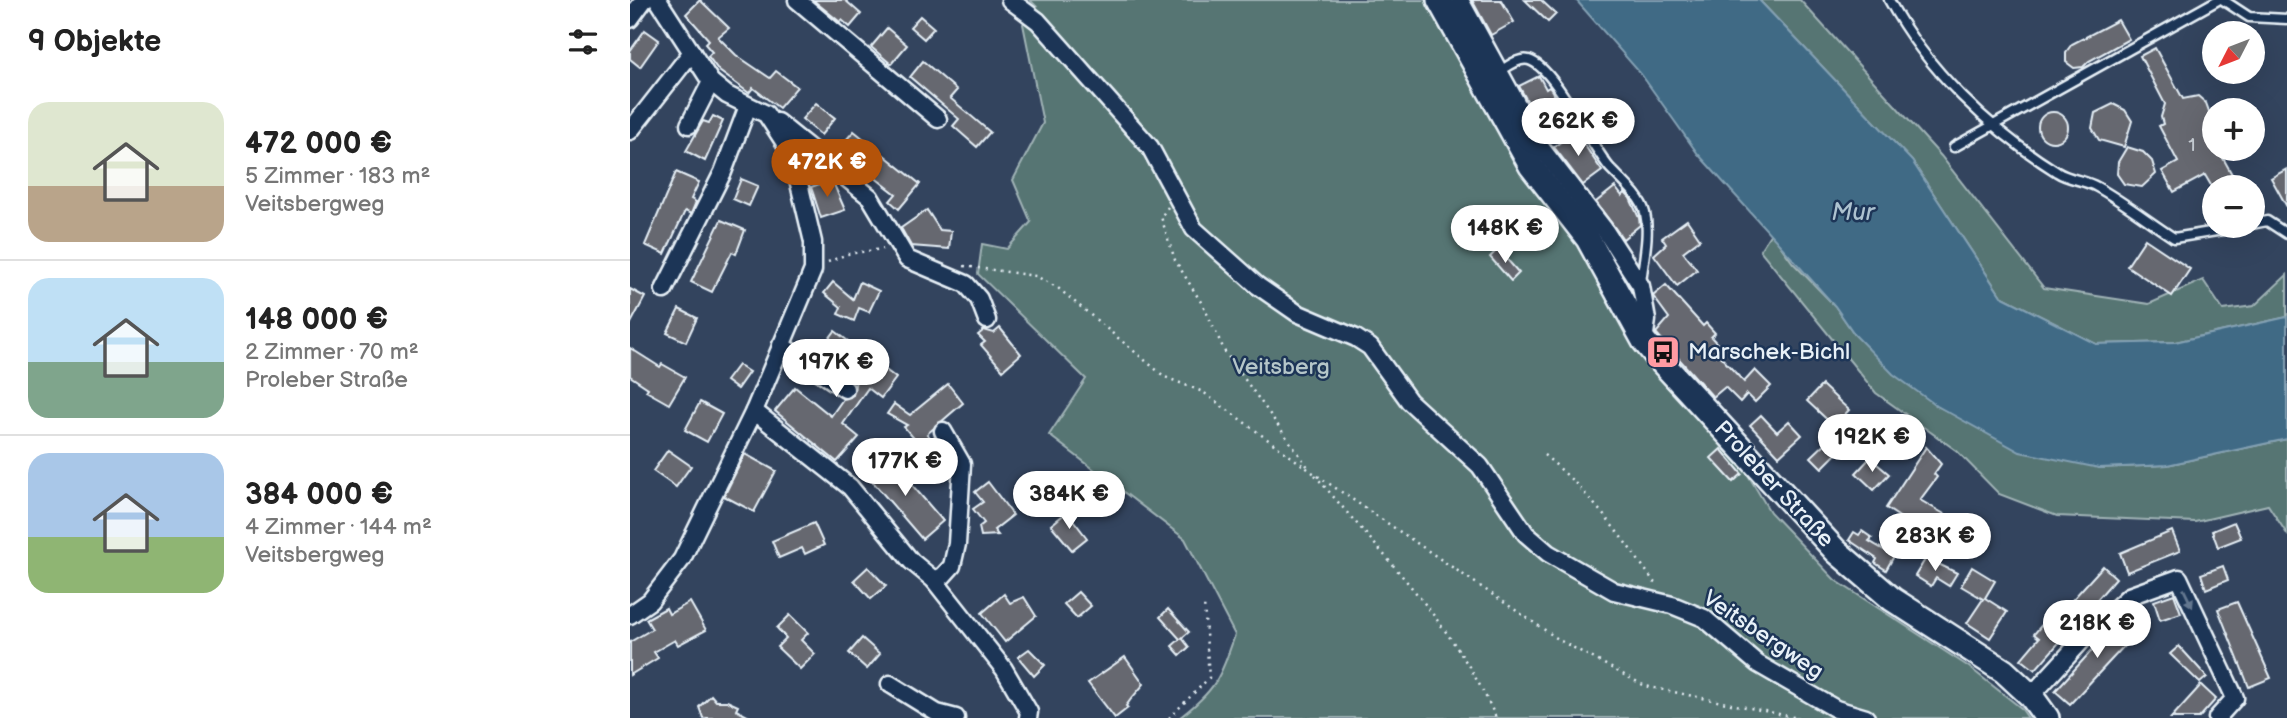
<!DOCTYPE html>
<html lang="de">
<head>
<meta charset="utf-8">
<style>
	:root { --surface:#fff; --page:#f2f2f2; --text:#222; --muted:#767676; --line:#e0e0e0; --accent:#b45309 }
	body { margin:0; font-family:"Balsamiq Sans",sans-serif; background:var(--page); color:var(--text); height:100vh; display:flex; flex-direction:column; font-size:26px; white-space:nowrap }
	* { box-sizing:border-box; margin:0 }
	p { font-size:23px; color:var(--muted) }
	.icon { flex:none; width:38px; height:38px; fill:none; stroke:currentColor; stroke-width:2; stroke-linecap:round; stroke-linejoin:round }
	.map { position:relative; flex:1; overflow:hidden }
	.drawer { display:flex; flex-direction:column; background:var(--surface); width:630px }
	.drawer>* { flex:none }
	.needle { width:46px; rotate:228deg }
	.controls { position:absolute; left:1572px; top:21px; display:grid; gap:14px }
	.controls a { display:grid; place-items:center; width:63px; height:63px; border-radius:50%; background:var(--surface); box-shadow:0 7px 28px #0002; font-size:35px }
	.price { position:absolute; translate:-50% -60px; padding:0 16px; border-radius:24px; background:#fff; color:#222; font-size:23px; line-height:46px; filter:drop-shadow(0 2px 4px #0008) }
	.price::after { content:''; position:absolute; left:50%; top:42px; width:21px; height:16px; margin-left:-10px; background:inherit; clip-path:polygon(0 0,100% 0,50% 100%) }
	.price.current { background:var(--accent); color:#fff }
	ul { padding:0; list-style:none }
	li { display:flex; align-items:center; gap:21px; height:175px; padding:0 28px }
	li+li { border-top:2px solid var(--line) }
	li span { display:grid; place-items:center; flex:none; width:196px; height:140px; border-radius:21px; color:#555 }
	li>.icon { margin-inline-start:auto }
	span .icon { width:84px; height:84px; fill:#fffc; stroke-width:1 }
	li b { font-size:30px }
	h2 { display:flex; justify-content:space-between; align-items:center; height:84px; padding:0 28px; font-size:30px }
	main { display:flex; flex:1; min-height:0 }
	.map>svg:first-child { display:block }
	.green { fill:#577573; stroke:#a0b3b6; stroke-width:2 }
	.water { fill:#3f6a85; stroke:#83a0b3; stroke-width:2 }
	.building { fill:#666870; stroke:#e8f1f8; stroke-width:2 }
	.lines { fill:none; stroke-linecap:round; stroke-linejoin:round }
	.lane-casing { stroke:#e8f1f8; stroke-width:13 }
	.street-casing { stroke:#e8f1f8; stroke-width:21 }
	.secondary-casing { stroke:#e8f1f8; stroke-width:28 }
	.path { stroke:#e8f1f8; stroke-width:2.5; stroke-dasharray:2 5; stroke-linecap:butt }
	.lane { stroke:#1d3557; stroke-width:8 }
	.street { stroke:#1d3557; stroke-width:16 }
	.secondary { stroke:#1d3557; stroke-width:23 }
	.oneway { fill:#64778f }
	.labels { text-anchor:middle; dominant-baseline:central; stroke-width:5; stroke-linejoin:round; paint-order:stroke }
	.number-label { font-size:19px; fill:#c8cfd6 }
	.poi-label { font-size:23px; fill:#e8f1f8; stroke:#1d3557; text-anchor:start }
	.park-label { font-size:23px; fill:#b5c6c9; stroke:#1d3557 }
	.street-label { font-size:23px; fill:#e8f1f8; stroke:#1d3557 }
	.water-label { font-size:24px; font-style:italic; fill:#adc2d0; stroke:#1d3557 }
</style>
</head>
<body>
<main>
<section class="drawer">
<h2>9 Objekte<svg class="icon" aria-label="filters" viewBox="0 0 24 24"><path d="M4 7h16M4 17h16"/><circle cx="9" cy="7" r="2"/><circle cx="15" cy="17" r="2"/></svg></h2>
<ul>
<li><span style="background:linear-gradient(#dfe7d0 60%,#b9a48a 0)"><svg class="icon" aria-label="home" viewBox="0 0 24 24"><path d="M3 11l9-7 9 7M6 9v11h12V9"/></svg></span><div><b>472 000 €</b><p>5 Zimmer · 183 m²</p><p>Veitsbergweg</p></div></li>
<li><span style="background:linear-gradient(#bfe0f5 60%,#7fa58c 0)"><svg class="icon" aria-label="home" viewBox="0 0 24 24"><path d="M3 11l9-7 9 7M6 9v11h12V9"/></svg></span><div><b>148 000 €</b><p>2 Zimmer · 70 m²</p><p>Proleber Straße</p></div></li>
<li><span style="background:linear-gradient(#a9c7e8 60%,#8fb573 0)"><svg class="icon" aria-label="home" viewBox="0 0 24 24"><path d="M3 11l9-7 9 7M6 9v11h12V9"/></svg></span><div><b>384 000 €</b><p>4 Zimmer · 144 m²</p><p>Veitsbergweg</p></div></li>
</ul>
</section>
<div class="map">
<svg width="1657" height="718" viewBox="0 0 1657 718">
	<rect width="100%" height="100%" fill="#33445e"/>
	<filter id="ink" filterUnits="userSpaceOnUse"><feTurbulence type="fractalNoise" baseFrequency=".0143" numOctaves="2"/><feDisplacementMap in="SourceGraphic" scale="14" xChannelSelector="R" yChannelSelector="G"/><feConvolveMatrix kernelMatrix="1 2 1 2 8 2 1 2 1" color-interpolation-filters="sRGB"/></filter>
	<g filter="url(#ink)">
		<!-- green -->
		<g class="green">
			<path d="M400,0H796L936,227L1111,463L1140,512L1205,580L1339,667L1391,708L1398,718H549C586,690 590,678 605,635L555,539L419,435L456,379L348,274L352,244L377,249L401,222L383,180L413,123L393,24L407,7Z"/>
			<polygon points="1129,0 1170,0 1311,156 1414,288 1519,304 1573,280 1593,310 1624,306 1657,275 1657,317 1545,342 1466,344 1371,296 1282,161"/>
			<polygon points="1141,233 1163,263 1205,306 1225,335 1307,406 1340,422 1469,468 1537,465 1657,439 1657,534 1638,505 1565,522 1427,516 1369,494 1327,451 1246,393 1130,250"/>
		</g>
		<!-- water -->
		<polygon class="water" points="946,0 1129,0 1282,161 1371,296 1466,344 1545,342 1657,317 1657,439 1537,465 1469,468 1390,452 1307,406 1263,374 1225,335 1205,306 1068,154 1011,74"/>
		<!-- building -->
		<g class="building">
			<polygon points="70,0 99,28 88,37 106,55 140,78 146,71 167,87 149,108 123,88 119,93 89,71 78,56 82,52 75,44 79,40 56,14"/>
			<polygon points="183,0 215,0 231,14 220,27 212,20 210,22"/>
			<polygon points="842,0 871,0 884,22 861,35"/>
			<polygon points="895,0 911,0 926,14 918,22"/>
			<polygon points="290,16 304,28 294,39 280,27"/>
			<polygon points="1488,20 1499,39 1459,61 1453,67 1444,68 1436,62 1436,52 1442,44"/>
			<polygon points="257,28 277,45 261,64 241,47"/>
			<polygon points="15,30 29,40 10,67 0,59 0,51"/>
			<polygon points="1525,48 1553,99 1568,96 1576,103 1584,125 1584,132 1580,134 1584,149 1588,149 1609,187 1582,187 1575,175 1544,192 1532,171 1548,162 1529,126 1533,124 1531,117 1535,104 1510,56"/>
			<polygon points="293,61 327,90 320,98 360,132 347,147 323,126 329,119 280,77"/>
			<polygon points="909,76 916,89 919,87 922,91 933,119 913,130 889,86"/>
			<polygon points="186,103 205,118 191,135 172,119"/>
			<polygon points="1483,104 1495,110 1502,121 1494,147 1469,140 1462,128 1465,113"/>
			<circle cx="1423" cy="127" r="15"/>
			<polygon points="83,116 93,121 75,161 56,151 73,121 79,123"/>
			<polygon points="224,131 290,184 269,209 260,201 266,194 235,170 230,175 221,168 226,163 209,148"/>
			<polygon points="945,131 972,171 953,185 924,147"/>
			<polygon points="1497,147 1513,152 1522,161 1526,174 1512,187 1494,184 1487,174 1488,162"/>
			<polygon points="1657,169 1657,207 1641,178"/>
			<polygon points="46,172 69,182 61,199 66,202 61,214 55,211 35,254 15,245"/>
			<polygon points="111,179 128,186 119,206 103,199"/>
			<polygon points="202,180 215,210 191,218 181,187"/>
			<polygon points="985,187 992,196 995,193 1000,198 1009,218 1010,225 993,239 966,202"/>
			<polygon points="297,210 310,230 321,231 319,249 281,246 271,228"/>
			<polygon points="91,220 115,230 106,254 102,252 82,292 61,282"/>
			<polygon points="1057,220 1070,239 1053,252 1067,270 1047,286 1024,255 1036,244 1032,238"/>
			<polygon points="1515,239 1560,269 1542,296 1497,266"/>
			<polygon points="868,249 889,273 881,281 860,257"/>
			<polygon points="203,282 223,299 230,282 249,291 239,312 229,308 224,321 208,314 211,307 194,293"/>
			<polygon points="1036,285 1073,326 1076,323 1085,333 1081,337 1093,350 1088,354 1114,382 1125,370 1141,386 1125,402 1117,394 1110,402 1095,387 1083,397 1026,333 1039,318 1023,296"/>
			<polygon points="0,289 15,297 0,325"/>
			<polygon points="49,309 67,318 56,342 37,333"/>
			<polygon points="370,328 391,354 373,370 351,345 355,342 348,335 354,330 364,333"/>
			<polygon points="205,331 266,378 251,398 238,388 213,424 229,437 207,462 145,411 165,387 201,416 213,399 223,395 226,380 189,352"/>
			<polygon points="0,348 30,367 32,364 55,377 39,404 16,391 18,388 0,376"/>
			<polygon points="108,365 119,372 107,389 96,381"/>
			<polygon points="318,384 333,403 297,434 305,443 295,451 274,427 277,425 257,414 264,404 280,415"/>
			<polygon points="1192,385 1219,410 1204,426 1177,401"/>
			<polygon points="70,402 92,414 77,442 55,430"/>
			<polygon points="1131,415 1147,432 1159,421 1172,435 1149,456 1120,425"/>
			<polygon points="1201,438 1211,449 1192,468 1181,457"/>
			<polygon points="1296,447 1311,464 1304,474 1307,477 1290,500 1316,515 1306,533 1292,525 1289,530 1256,508"/>
			<polygon points="1091,449 1112,474 1103,482 1081,458"/>
			<polygon points="38,450 61,466 46,487 23,471"/>
			<polygon points="115,454 146,471 124,512 94,496"/>
			<polygon points="258,457 313,521 292,539 237,475"/>
			<polygon points="1240,458 1259,474 1244,490 1226,473"/>
			<polygon points="358,482 383,515 364,530 368,535 351,536 349,527 354,523 343,509 353,502 345,492"/>
			<polygon points="437,512 457,538 442,550 421,525"/>
			<polygon points="1604,522 1611,538 1588,547 1582,531"/>
			<polygon points="184,523 194,545 175,554 172,548 149,558 142,541"/>
			<polygon points="1232,531 1242,538 1239,541 1264,556 1256,570 1245,563 1247,559 1219,540 1224,532 1229,535"/>
			<polygon points="1542,531 1550,551 1497,572 1490,553"/>
			<polygon points="1296,558 1327,573 1319,586 1306,578 1301,586 1285,576"/>
			<polygon points="1473,566 1486,578 1405,670 1391,659 1409,638 1404,634 1421,614 1426,618"/>
			<polygon points="1593,566 1598,580 1576,589 1571,574"/>
			<polygon points="238,567 256,586 241,599 224,580"/>
			<polygon points="1342,567 1365,581 1355,598 1377,612 1360,638 1337,623 1353,599 1331,586"/>
			<polygon points="448,592 461,606 447,618 434,604"/>
			<polygon points="374,594 380,603 394,597 406,616 375,642 352,613"/>
			<polygon points="1544,594 1551,613 1530,620 1524,601"/>
			<polygon points="60,602 76,630 48,645 45,640 24,652 28,658 0,675 0,642 22,629 16,619 36,608 39,614"/>
			<polygon points="1607,602 1641,678 1619,687 1588,609"/>
			<polygon points="538,609 559,632 552,638 559,647 550,655 542,646 550,639 530,617"/>
			<polygon points="160,615 178,633 171,640 185,654 170,669 147,647 156,638 147,628"/>
			<polygon points="1493,616 1509,630 1440,704 1425,691"/>
			<polygon points="232,638 250,654 237,669 219,653"/>
			<polygon points="1549,646 1577,677 1570,683 1540,654"/>
			<polygon points="399,649 415,665 404,676 388,657"/>
			<polygon points="495,657 514,684 501,699 496,706 498,708 485,718 458,683"/>
			<polygon points="1571,685 1586,699 1569,718 1541,718"/>
			<polygon points="81,695 86,701 97,701 108,706 106,710 121,718 73,718 69,707"/>
		</g>
		<g class="lines">
			<!-- lane casing -->
			<g class="lane-casing">
				<g id="lane">
					<path d="M1259,0C1297,70 1360,130 1427,172C1439,180 1455,180 1467,187C1494,202 1519,222 1544,238L1617,226"/>
					<polyline points="1593,0 1619,17 1657,19"/>
					<path d="M869,72C877,67 889,57 899,60C924,67 960,144 979,167C991,180 1011,196 1015,213C1020,234 1013,262 1011,283"/>
					<polyline points="1324,147 1588,0"/>
					<polyline points="1622,224 1637,221 1657,234"/>
				</g>
			</g>
			<!-- street casing -->
			<g class="street-casing">
				<g id="street">
					<polyline points="167,0 308,119"/>
					<polyline points="380,0 408,21 520,147 564,229 628,286 667,313 726,338 740,347 779,401 850,466 896,534 918,553 984,591 1042,605 1074,618 1128,664 1206,709 1236,718"/>
					<polyline points="830,0 911,148 974,229 1011,286 1017,320 1014,341"/>
					<polyline points="0,19 14,0"/>
					<polyline points="147,122 240,197 277,259 336,284 349,299 357,320"/>
					<polyline points="59,125 81,82"/>
					<polyline points="0,131 62,52"/>
					<polyline points="34,290 93,172 118,106"/>
					<polyline points="151,345 215,389"/>
					<polyline points="124,411 220,487 281,561 304,580 374,669 399,712 398,718"/>
					<polyline points="304,580 313,576 322,566 327,544 332,464 313,431"/>
					<polyline points="0,615 20,601 52,559 124,411 183,270 183,242 162,154 136,114 97,95 81,82 28,0"/>
					<polyline points="260,684 307,713 326,718"/>
					<polyline points="1401,696 1455,637 1499,596 1549,578 1605,698 1587,718"/>
				</g>
			</g>
			<!-- secondary casing -->
			<g class="secondary-casing">
				<polyline id="secondary" points="809,0 901,166 958,239 1014,341 1027,357 1206,551 1262,599 1374,671 1401,696 1417,718"/>
			</g>
			<!-- path -->
			<g class="path">
				<polyline points="538,207 531,217 545,260 574,307 595,352 678,467"/>
				<polyline points="198,262 217,254 253,249"/>
				<polyline points="334,266 406,276 428,288 535,377 573,392 682,472 931,641 1015,686 1168,718"/>
				<path d="M914,455C959,491 994,540 1027,586"/>
				<path d="M685,475C749,552 825,625 866,718"/>
				<polyline points="539,718 579,678 574,603"/>
			</g>
			<!-- lane -->
			<use href="#lane" class="lane"/>
			<!-- street -->
			<use href="#street" class="street"/>
			<!-- secondary -->
			<use href="#secondary" class="secondary"/>
		</g>
		<!-- one-way arrows -->
		<defs><path id="oneway-solid" d="M-6-.8H1V-3.2L6.5 0L1 3.2V.8H-6Z" transform="scale(1.75)"/></defs>
		<use class="oneway" href="#oneway-solid" transform="translate(1558 598) rotate(64)"/>
	</g>
	<!-- icons -->
	<defs>
		<g id="bus-square" transform="scale(1.75)"><rect x="-9" y="-9" width="18" height="18" rx="4" fill="#ff9aa2" stroke="#1d3557"/><path d="M-5-6H5V4H4V6H2V4H-2V6H-4V4H-5ZM-3.5-4V0h7V-4ZM-3.5 1.2v1.5H-2V1.2ZM2 1.2v1.5H3.5V1.2Z" fill="#111"/></g>
	</defs>
	<g fill-rule="evenodd">
		<use href="#bus-square" x="1033" y="352"/>
	</g>
	<g class="labels">
		<!-- number labels -->
		<g class="number-label">
			<text x="1562" y="145">1</text>
		</g>
		<!-- poi labels -->
		<g class="poi-label">
			<text x="1058" y="352">Marschek-Bichl</text>
		</g>
		<!-- park labels -->
		<g class="park-label">
			<text x="651" y="367">Veitsberg</text>
		</g>
		<!-- street labels -->
		<g class="street-label">
			<text transform="translate(1144 484) rotate(47)">Proleber Straße</text>
			<text transform="translate(1133 635) rotate(34)">Veitsbergweg</text>
		</g>
		<!-- water labels -->
		<g class="water-label">
			<text x="1223" y="212">Mur</text>
		</g>
	</g>
</svg>
<div class="controls">
<a><svg class="needle" viewBox="-14 -14 28 28"><path d="M0-13l5 13h-10z" fill="#e53935"/><path d="M0 13l5-13h-10z" fill="#767676"/></svg></a>
<a>+</a>
<a>−</a>
</div>
<b class="price" style="left:948px;top:158px">262K €</b>
<b class="price current" style="left:197px;top:199px">472K €</b>
<b class="price" style="left:875px;top:265px">148K €</b>
<b class="price" style="left:206px;top:399px">197K €</b>
<b class="price" style="left:1242px;top:474px">192K €</b>
<b class="price" style="left:275px;top:498px">177K €</b>
<b class="price" style="left:439px;top:531px">384K €</b>
<b class="price" style="left:1305px;top:573px">283K €</b>
<b class="price" style="left:1467px;top:660px">218K €</b>
</div>
</main>
</body>
</html>
